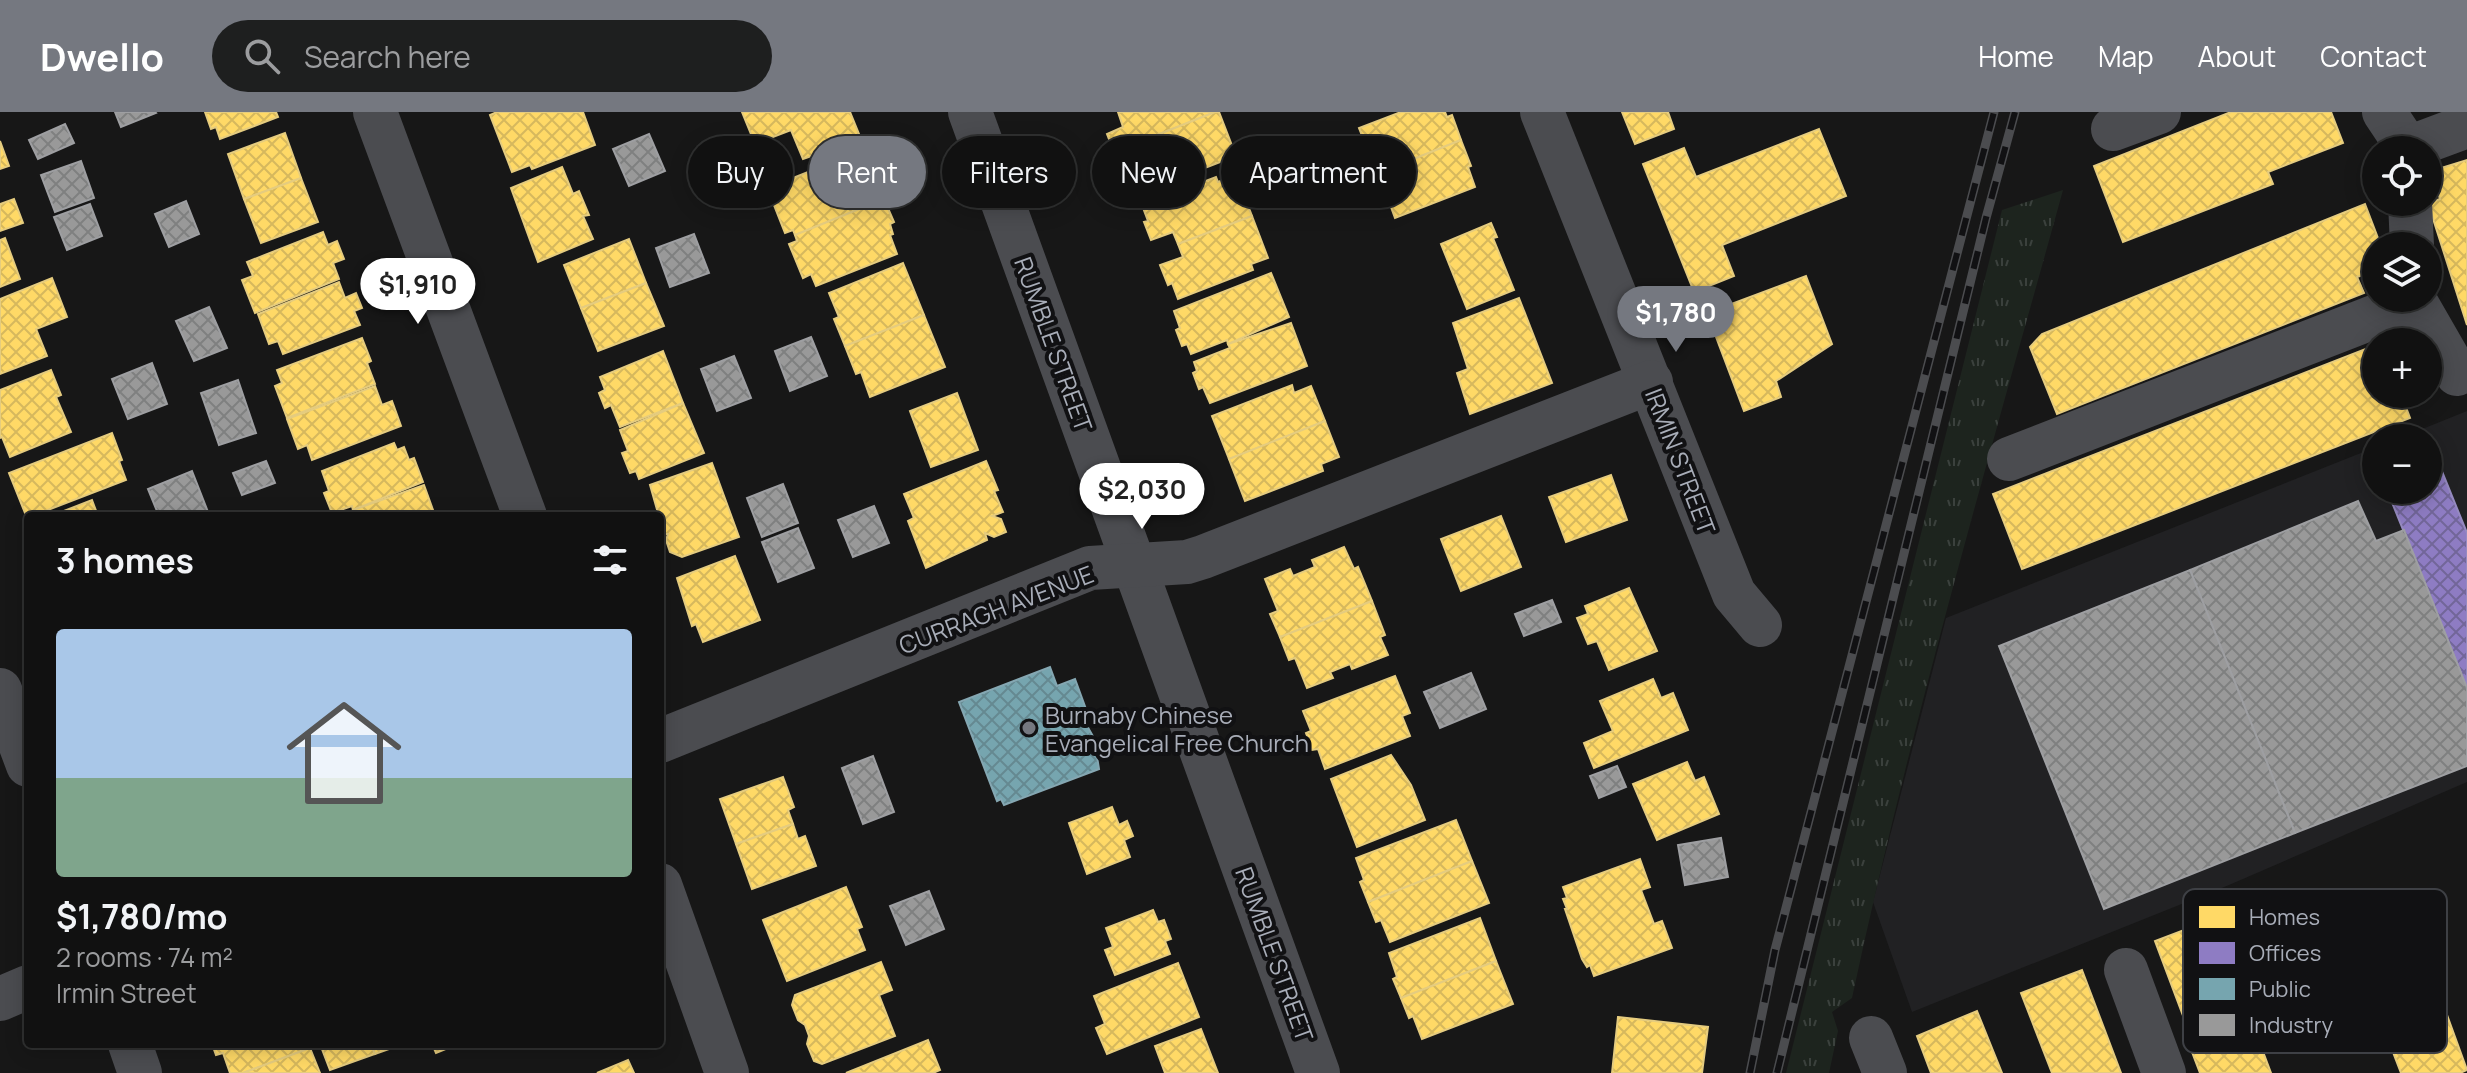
<!DOCTYPE html>
<html lang="en">
<head>
<meta charset="utf-8">
<style>
	:root { --surface:#111; --page:#1e1f1f; --text:#f1f3f6; --muted:#9c9d9f; --line:#303131; --accent:#757880 }
	body { margin:0; font-family:Manrope,sans-serif; background:var(--page); color:var(--text); height:100vh; display:flex; flex-direction:column; font-size:30px; white-space:nowrap }
	* { box-sizing:border-box; margin:0 }
	p { font-size:26px; color:var(--muted) }
	.icon { flex:none; width:44px; height:44px; fill:none; stroke:currentColor; stroke-width:2; stroke-linecap:round; stroke-linejoin:round }
	.map { position:relative; flex:1; overflow:hidden }
	.side { position:absolute; left:24px; top:400px; width:640px; height:536px; display:flex; flex-direction:column; background:var(--surface); border-radius:8px; box-shadow:0 4px 20px #0003,0 0 0 2px var(--line) }
	.side>* { flex:none }
	.banner { position:absolute; left:688px; top:24px; width:760px; height:72px; display:flex; gap:16px }
	.tools { position:absolute; left:2362px; top:24px; display:grid; gap:16px }
	.tools a { display:grid; place-items:center; width:80px; height:80px; border-radius:50%; background:var(--surface); box-shadow:0 4px 20px #0003,0 0 0 2px var(--line); font-size:40px }
	.price { position:absolute; translate:-50% -68px; padding:0 18px; border-radius:28px; background:#fff; color:#222; font-size:26px; line-height:52px; filter:drop-shadow(0 2px 4px #0008) }
	.price::after { content:''; position:absolute; left:50%; top:48px; width:24px; height:18px; margin-left:-12px; background:inherit; clip-path:polygon(0 0,100% 0,50% 100%) }
	.price.on { background:var(--accent); color:#fff }
	ul { padding:0; list-style:none }
	li { display:grid; align-content:center; gap:16px; height:424px; padding:0 32px }
	li+li { border-top:2px solid var(--line) }
	li span { display:grid; place-items:center; height:248px; border-radius:8px; color:#555 }
	li>.icon { margin-inline-start:auto }
	span .icon { width:144px; height:144px; fill:#fffc; stroke-width:1 }
	li b { font-size:34px }
	h2 { display:flex; justify-content:space-between; align-items:center; height:96px; padding:0 32px; font-size:34px }
	.tag { padding:0 28px; border-radius:36px; background:var(--surface); box-shadow:0 4px 20px #0003,0 0 0 2px var(--line); font-size:28px; line-height:72px }
	.tag.on { background:var(--accent); color:#fff }
	header { display:flex; align-items:center; gap:48px; box-sizing:border-box; height:112px; padding:0 40px; background:var(--accent); color:#fff }
	header strong { font-size:38px }
	nav { display:flex; gap:44px; margin-inline-start:auto; font-size:28px }
	.search { width:560px; height:72px; background:var(--page); display:flex; align-items:center; gap:20px; box-sizing:border-box; padding:0 28px; border-radius:44px; color:var(--muted); font-size:30px }
	.map>svg:first-child { display:block }
	.built { fill:#212123 }
	.grass { fill:url(#grass-tufts) }
	.homes { fill:url(#homes-cross-hatch); stroke:#e5cc7f; stroke-width:2 }
	.offices { fill:url(#offices-cross-hatch); stroke:#968bc0; stroke-width:2 }
	.public { fill:url(#public-cross-hatch); stroke:#85a7b2; stroke-width:2 }
	.industry { fill:url(#industry-cross-hatch); stroke:#9e9fa2; stroke-width:2 }
	.lines { fill:none; stroke-linecap:round; stroke-linejoin:round }
	.minor { stroke:#4b4c50; stroke-width:44 }
	.rail-casing { stroke:#4b4c4f; stroke-width:9 }
	.rail { stroke:#111113; stroke-width:6; stroke-dasharray:18; stroke-linecap:butt }
	.poi-dot { fill:#757880; stroke:#111113; stroke-width:3 }
	.labels { text-anchor:middle; dominant-baseline:central; stroke-width:8; stroke-linejoin:round; paint-order:stroke }
	.street-label { font-size:24px; fill:#a8adb8; stroke:#111113 }
	.poi-label { font-size:24px; fill:#a8adb8; stroke:#111113; text-anchor:start }
	.key { fill:#111113; stroke:#3e4045; stroke-width:2 }
	.key-label { font-size:22px; fill:#a8adb8 }
</style>
</head>
<body>
<header>
<strong>Dwello</strong>
<div class="search"><svg class="icon" aria-label="search" viewBox="0 0 24 24"><circle cx="10" cy="10" r="6"/><path d="M15 15l6 6"/></svg>Search here</div>
<nav><a>Home</a><a>Map</a><a>About</a><a>Contact</a></nav>
</header>
<div class="map">
<svg width="2467" height="961" viewBox="0 0 2467 961">
	<defs>
		<pattern id="grass-tufts" width="24" height="20" patternUnits="userSpaceOnUse" patternTransform="scale(2)"><rect width="24" height="20" fill="#1d241e"/><path d="M3 7l-1-3M5 7V3M7 7l1-3M15 17l-1-3M17 17v-4M19 17l1-3" fill="none" stroke="#3b413d"/></pattern>
		<pattern id="homes-cross-hatch" width="8" height="8" patternUnits="userSpaceOnUse" patternTransform="scale(2)"><rect width="8" height="8" fill="#ffd966"/><path d="M0 0l8 8M0 8l8-8" fill="none" stroke="#d6b85d"/></pattern>
		<pattern id="offices-cross-hatch" width="8" height="8" patternUnits="userSpaceOnUse" patternTransform="scale(2)"><rect width="8" height="8" fill="#8e7cc3"/><path d="M0 0l8 8M0 8l8-8" fill="none" stroke="#726699"/></pattern>
		<pattern id="public-cross-hatch" width="8" height="8" patternUnits="userSpaceOnUse" patternTransform="scale(2)"><rect width="8" height="8" fill="#76a5af"/><path d="M0 0l8 8M0 8l8-8" fill="none" stroke="#658991"/></pattern>
		<pattern id="industry-cross-hatch" width="8" height="8" patternUnits="userSpaceOnUse" patternTransform="scale(2)"><rect width="8" height="8" fill="#999"/><path d="M0 0l8 8M0 8l8-8" fill="none" stroke="#7f8080"/></pattern>
	</defs>
	<rect width="100%" height="100%" fill="#171717"/>
	<!-- built -->
	<polygon class="built" points="2467,299 2467,670 2229,773 1912,900 1873,790 1946,506 2376,335 2376,378 2428,378 2428,326 2400,326"/>
	<!-- grass -->
	<path class="grass" d="M2063,78C1989,346 1910,614 1852,886L1832,900L1838,919L1829,961H1786L2002,98Z"/>
	<!-- homes -->
	<g class="homes">
		<polygon points="205,0 276,0 278,5 220,27 216,15 211,17"/>
		<polygon points="497,0 583,0 595,33 532,57 530,53 512,60 490,3"/>
		<polygon points="742,0 850,0 861,27 803,47 791,18 755,32"/>
		<polygon points="1118,0 1215,0 1114,40 1107,22 1123,15"/>
		<polygon points="1215,0 1219,0 1236,44 1148,78 1138,52 1121,58 1114,40"/>
		<polygon points="1401,0 1445,0 1447,5 1452,3 1461,28 1386,58 1380,42 1371,46 1359,16"/>
		<polygon points="1622,0 1668,0 1674,17 1635,32"/>
		<polygon points="2231,0 2331,0 2343,31 2268,60 2273,72 2123,130 2094,54"/>
		<polygon points="1819,17 1846,84 1722,133 1734,164 1694,180 1643,52 1684,36 1696,65"/>
		<polygon points="285,21 301,66 244,87 228,42"/>
		<polygon points="1461,28 1471,54 1468,55 1475,75 1395,106 1384,76 1392,73 1386,58"/>
		<polygon points="0,29 9,54 0,57"/>
		<polygon points="856,41 864,60 868,58 871,66 875,64 884,87 795,123 793,118 785,121 772,88 780,85 775,73"/>
		<polygon points="2467,48 2467,213 2428,91 2440,87 2436,75 2440,73 2435,58"/>
		<polygon points="562,55 573,82 579,79 589,103 583,104 593,127 538,150 511,76"/>
		<polygon points="1236,63 1252,104 1178,132 1173,120 1151,128 1144,110 1148,109 1142,93 1216,65 1218,70"/>
		<polygon points="301,66 318,110 261,131 244,87"/>
		<polygon points="14,87 23,111 0,119 0,92"/>
		<polygon points="884,87 894,110 890,112 893,122 890,123 897,142 816,174 811,162 803,166 789,132 797,129 795,123"/>
		<polygon points="2365,92 2381,134 2376,134 2376,158 2357,165 2364,181 2057,302 2030,235 2042,222"/>
		<polygon points="1252,104 1268,146 1251,152 1253,158 1178,187 1172,171 1168,173 1160,153 1183,145 1178,132"/>
		<polygon points="1491,111 1497,125 1493,126 1514,178 1467,197 1441,132"/>
		<polygon points="323,120 328,133 337,129 344,147 333,151 339,167 255,201 242,168 253,164 247,150"/>
		<polygon points="5,126 20,167 0,175 0,128"/>
		<polygon points="629,127 646,171 581,196 564,153"/>
		<polygon points="903,151 924,203 845,234 834,207 839,205 829,181"/>
		<polygon points="1271,161 1289,205 1228,232 1227,228 1191,242 1187,232 1182,234 1176,218 1180,216 1174,199"/>
		<polygon points="1806,164 1832,232 1776,269 1781,285 1744,299 1707,201"/>
		<polygon points="52,166 67,205 36,217 47,244 0,262 0,187"/>
		<polygon points="339,170 345,186 356,181 362,196 354,199 360,213 283,242 278,229 269,232 258,202"/>
		<polygon points="646,171 664,214 598,239 581,196"/>
		<polygon points="1519,186 1552,271 1470,302 1457,261 1468,257 1453,211"/>
		<polygon points="924,203 945,255 870,285 861,260 856,262 845,234"/>
		<polygon points="1291,211 1307,254 1210,291 1203,275 1199,277 1193,261 1197,259 1194,250 1230,236 1228,232"/>
		<polygon points="362,226 371,249 367,251 375,272 287,306 275,274 282,271 277,258"/>
		<polygon points="2376,233 2376,282 2401,282 2410,306 2022,457 1993,382"/>
		<polygon points="663,239 683,291 620,315 611,293 605,296 599,281 605,278 600,265"/>
		<polygon points="51,258 61,283 56,285 71,320 10,345 2,325 0,326 0,278"/>
		<polygon points="1292,273 1294,281 1311,274 1325,309 1229,347 1212,304"/>
		<polygon points="375,274 382,293 392,289 401,314 312,348 307,333 298,337 287,307"/>
		<polygon points="957,281 978,338 931,355 910,299"/>
		<polygon points="683,291 704,341 639,367 636,359 630,361 622,341 628,339 620,318"/>
		<polygon points="1325,309 1339,345 1321,352 1323,359 1245,389 1229,347"/>
		<polygon points="112,321 122,348 119,349 126,368 27,406 9,361"/>
		<polygon points="394,331 397,338 404,335 409,348 414,346 423,370 353,398 352,394 332,401 324,381 329,379 322,359"/>
		<polygon points="986,349 998,378 994,379 1003,400 992,404 1001,407 1006,420 994,425 985,421 987,428 926,456 908,409 914,406 904,382"/>
		<polygon points="712,351 739,425 682,445 670,440 666,428 668,422 664,422 650,373"/>
		<polygon points="1611,363 1627,408 1566,430 1549,385"/>
		<polygon points="424,373 433,398 430,399 432,404 351,404 355,403 353,398"/>
		<polygon points="92,388 98,404 51,404"/>
		<polygon points="1501,404 1521,455 1461,479 1441,427"/>
		<polygon points="1344,435 1354,457 1358,455 1372,489 1280,525 1270,502 1278,499 1265,467 1290,457 1293,464 1315,455 1312,448"/>
		<polygon points="735,444 760,508 703,530 696,512 692,514 677,466"/>
		<polygon points="1629,476 1657,539 1609,558 1597,529 1588,532 1577,506 1588,502 1585,494"/>
		<polygon points="1372,489 1385,523 1380,525 1388,543 1352,557 1350,552 1330,560 1333,566 1307,576 1295,546 1289,548 1280,525"/>
		<polygon points="1395,564 1410,601 1402,604 1410,624 1325,657 1318,637 1312,638 1306,621 1311,619 1303,599"/>
		<polygon points="1653,567 1661,586 1673,581 1688,618 1594,656 1584,631 1613,619 1600,589"/>
		<polygon points="1391,643 1411,673 1425,708 1357,735 1331,667"/>
		<polygon points="1687,650 1695,669 1704,665 1719,702 1657,728 1633,672"/>
		<polygon points="783,665 794,695 788,698 793,712 736,732 720,687"/>
		<polygon points="1112,695 1119,713 1127,709 1133,724 1124,728 1130,745 1087,762 1069,711"/>
		<polygon points="1456,708 1472,749 1368,790 1360,770 1364,768 1356,746"/>
		<polygon points="793,712 798,727 805,724 816,754 752,777 736,732"/>
		<polygon points="1640,747 1650,775 1641,778 1654,812 1662,809 1672,836 1594,864 1590,853 1587,855 1582,847 1565,797 1567,797 1563,787 1567,786 1563,775"/>
		<polygon points="1472,749 1489,791 1390,830 1381,808 1376,810 1368,790"/>
		<polygon points="846,775 862,815 857,817 865,838 787,869 763,808"/>
		<polygon points="1153,798 1158,810 1164,808 1171,827 1165,829 1170,842 1115,863 1105,838 1113,835 1106,816"/>
		<polygon points="1480,806 1496,849 1401,886 1393,867 1397,865 1389,841"/>
		<polygon points="2213,807 2271,961 2200,961 2184,919 2188,917 2155,829"/>
		<polygon points="1496,849 1513,892 1422,927 1413,904 1409,906 1401,886"/>
		<polygon points="881,850 892,878 879,883 895,924 822,952 814,949 807,932 809,924 805,913 798,908 792,893 795,883"/>
		<polygon points="1178,851 1199,905 1107,942 1096,916 1105,912 1094,884"/>
		<polygon points="2082,858 2121,961 2052,961 2021,881"/>
		<polygon points="2422,888 2425,898 2443,892 2467,958 2460,961 2401,961 2383,914 2401,908 2397,898"/>
		<polygon points="1977,899 2002,961 1931,961 1917,924"/>
		<polygon points="1618,905 1708,915 1702,961 1612,961"/>
		<polygon points="1201,917 1218,961 1165,961 1155,934"/>
		<polygon points="928,928 940,958 933,961 846,961"/>
		<polygon points="212,932 309,932 310,936 243,961 230,961 223,941 216,943"/>
		<polygon points="320,932 371,932 375,942 330,958"/>
		<polygon points="371,932 403,932 375,942"/>
		<polygon points="432,932 458,932 436,941"/>
		<polygon points="310,936 320,961 243,961"/>
		<polygon points="628,948 634,961 597,961"/>
	</g>
	<!-- offices -->
	<polygon class="offices" points="2441,357 2467,421 2467,576 2389,383 2400,378 2428,378 2428,362"/>
	<!-- public -->
	<polygon class="public" points="1050,555 1057,574 1075,567 1087,600 1078,603 1079,606 1082,605 1094,626 1099,657 1004,693 1001,687 997,689 959,590"/>
	<!-- industry -->
	<g class="industry">
		<polygon points="115,0 155,0 156,1 121,15"/>
		<polygon points="65,12 74,31 38,47 29,28"/>
		<polygon points="649,22 665,59 629,74 613,37"/>
		<polygon points="742,36 757,74 718,87 704,51"/>
		<polygon points="81,49 94,86 55,100 41,63"/>
		<polygon points="186,89 199,122 169,135 155,102"/>
		<polygon points="90,92 102,124 67,138 54,105"/>
		<polygon points="694,122 709,161 670,175 656,136"/>
		<polygon points="209,195 227,236 194,249 176,209"/>
		<polygon points="811,225 827,264 790,279 775,239"/>
		<polygon points="734,244 751,286 717,299 701,257"/>
		<polygon points="152,251 167,292 128,307 112,267"/>
		<polygon points="238,268 256,321 219,333 201,281"/>
		<polygon points="266,349 275,371 242,383 233,361"/>
		<polygon points="192,359 208,400 199,404 159,404 148,377"/>
		<polygon points="783,372 798,411 762,425 747,386"/>
		<polygon points="2358,389 2376,429 2404,418 2467,576 2467,654 2295,721 2190,458"/>
		<polygon points="874,394 889,431 853,445 838,408"/>
		<polygon points="798,416 814,456 778,470 762,430"/>
		<polygon points="2190,458 2295,721 2104,797 1999,534"/>
		<polygon points="1552,488 1561,510 1524,524 1515,502"/>
		<polygon points="1471,561 1486,597 1440,616 1424,580"/>
		<polygon points="873,644 894,700 863,712 842,656"/>
		<polygon points="1617,654 1626,675 1599,686 1590,664"/>
		<polygon points="1721,726 1728,765 1685,773 1678,733"/>
		<polygon points="929,779 944,817 906,833 890,794"/>
	</g>
	<g class="lines">
		<!-- minor -->
		<g class="minor">
			<polyline points="375,0 525,404"/>
			<polyline points="970,0 1318,961"/>
			<polyline points="1542,0 1734,482 1760,513"/>
			<polyline points="2384,0 2408,36"/>
			<polyline points="2113,17 2159,0"/>
			<polyline points="2408,38 2408,36 2467,14"/>
			<polyline points="2410,90 2412,134"/>
			<polyline points="2415,189 2457,262"/>
			<polyline points="2009,347 2415,189 2415,186"/>
			<polyline points="0,578 28,653"/>
			<polyline points="660,629 1090,456 1187,450 1203,445 1651,270"/>
			<polyline points="660,773 727,961"/>
			<polyline points="2126,858 2164,961"/>
			<polyline points="0,887 28,875"/>
			<polyline points="1871,926 1885,961"/>
			<polyline points="130,932 140,961"/>
		</g>
		<!-- rail casing -->
		<g class="rail-casing">
			<g id="rail">
				<polyline points="1750,961 1775,838 1994,0"/>
				<polyline points="1777,961 1986,106 2015,0"/>
			</g>
		</g>
		<!-- rail -->
		<use href="#rail" class="rail"/>
	</g>
	<!-- markers -->
	<circle class="poi-dot" cx="1029" cy="616" r="8"/>
	<g class="labels">
		<!-- street labels -->
		<g class="street-label">
			<text transform="translate(1054 232) rotate(70)">RUMBLE STREET</text>
			<text transform="translate(1681 349) rotate(69)">IRMIN STREET</text>
			<text transform="translate(996 497) rotate(-21)">CURRAGH AVENUE</text>
			<text transform="translate(1275 842) rotate(70)">RUMBLE STREET</text>
		</g>
		<!-- poi labels -->
		<g class="poi-label">
			<text x="1045" y="602">Burnaby Chinese<tspan x="1045" dy="28">Evangelical Free Church</tspan></text>
		</g>
	</g>
	<!-- legend -->
	<rect x="2183" y="777" width="264" height="164" rx="12" class="key"/>
	<rect x="2199" y="794" width="36" height="22" fill="#ffd966"/>
	<rect x="2199" y="830" width="36" height="22" fill="#8e7cc3"/>
	<rect x="2199" y="866" width="36" height="22" fill="#76a5af"/>
	<rect x="2199" y="902" width="36" height="22" fill="#999"/>
	<g class="key-label">
		<text x="2249" y="813">Homes</text>
		<text x="2249" y="849">Offices</text>
		<text x="2249" y="885">Public</text>
		<text x="2249" y="921">Industry</text>
	</g>
</svg>
<div class="tools">
<a><svg class="icon" aria-label="locate" viewBox="0 0 24 24"><circle cx="12" cy="12" r="6"/><path d="M12 2v4M12 18v4M2 12h4M18 12h4"/></svg></a>
<a><svg class="icon" aria-label="layers" viewBox="0 0 24 24"><path d="M12 4l9 5-9 5-9-5zM3 14l9 5 9-5"/></svg></a>
<a>+</a>
<a>−</a>
</div>
<b class="price" style="left:418px;top:214px">$1,910</b>
<b class="price on" style="left:1676px;top:242px">$1,780</b>
<b class="price" style="left:1142px;top:419px">$2,030</b>
<div class="banner">
<a class="tag">Buy</a>
<a class="tag on">Rent</a>
<a class="tag">Filters</a>
<a class="tag">New</a>
<a class="tag">Apartment</a>
</div>
<section class="side">
<h2>3 homes<svg class="icon" aria-label="filters" viewBox="0 0 24 24"><path d="M4 7h16M4 17h16"/><circle cx="9" cy="7" r="2"/><circle cx="15" cy="17" r="2"/></svg></h2>
<ul>
<li><span style="background:linear-gradient(#a9c7e8 60%,#7fa58c 0)"><svg class="icon" aria-label="home" viewBox="0 0 24 24"><path d="M3 11l9-7 9 7M6 9v11h12V9"/></svg></span><div><b>$1,780/mo</b><p>2 rooms · 74 m²</p><p>Irmin Street</p></div></li>
</ul>
</section>
</div>
</body>
</html>
